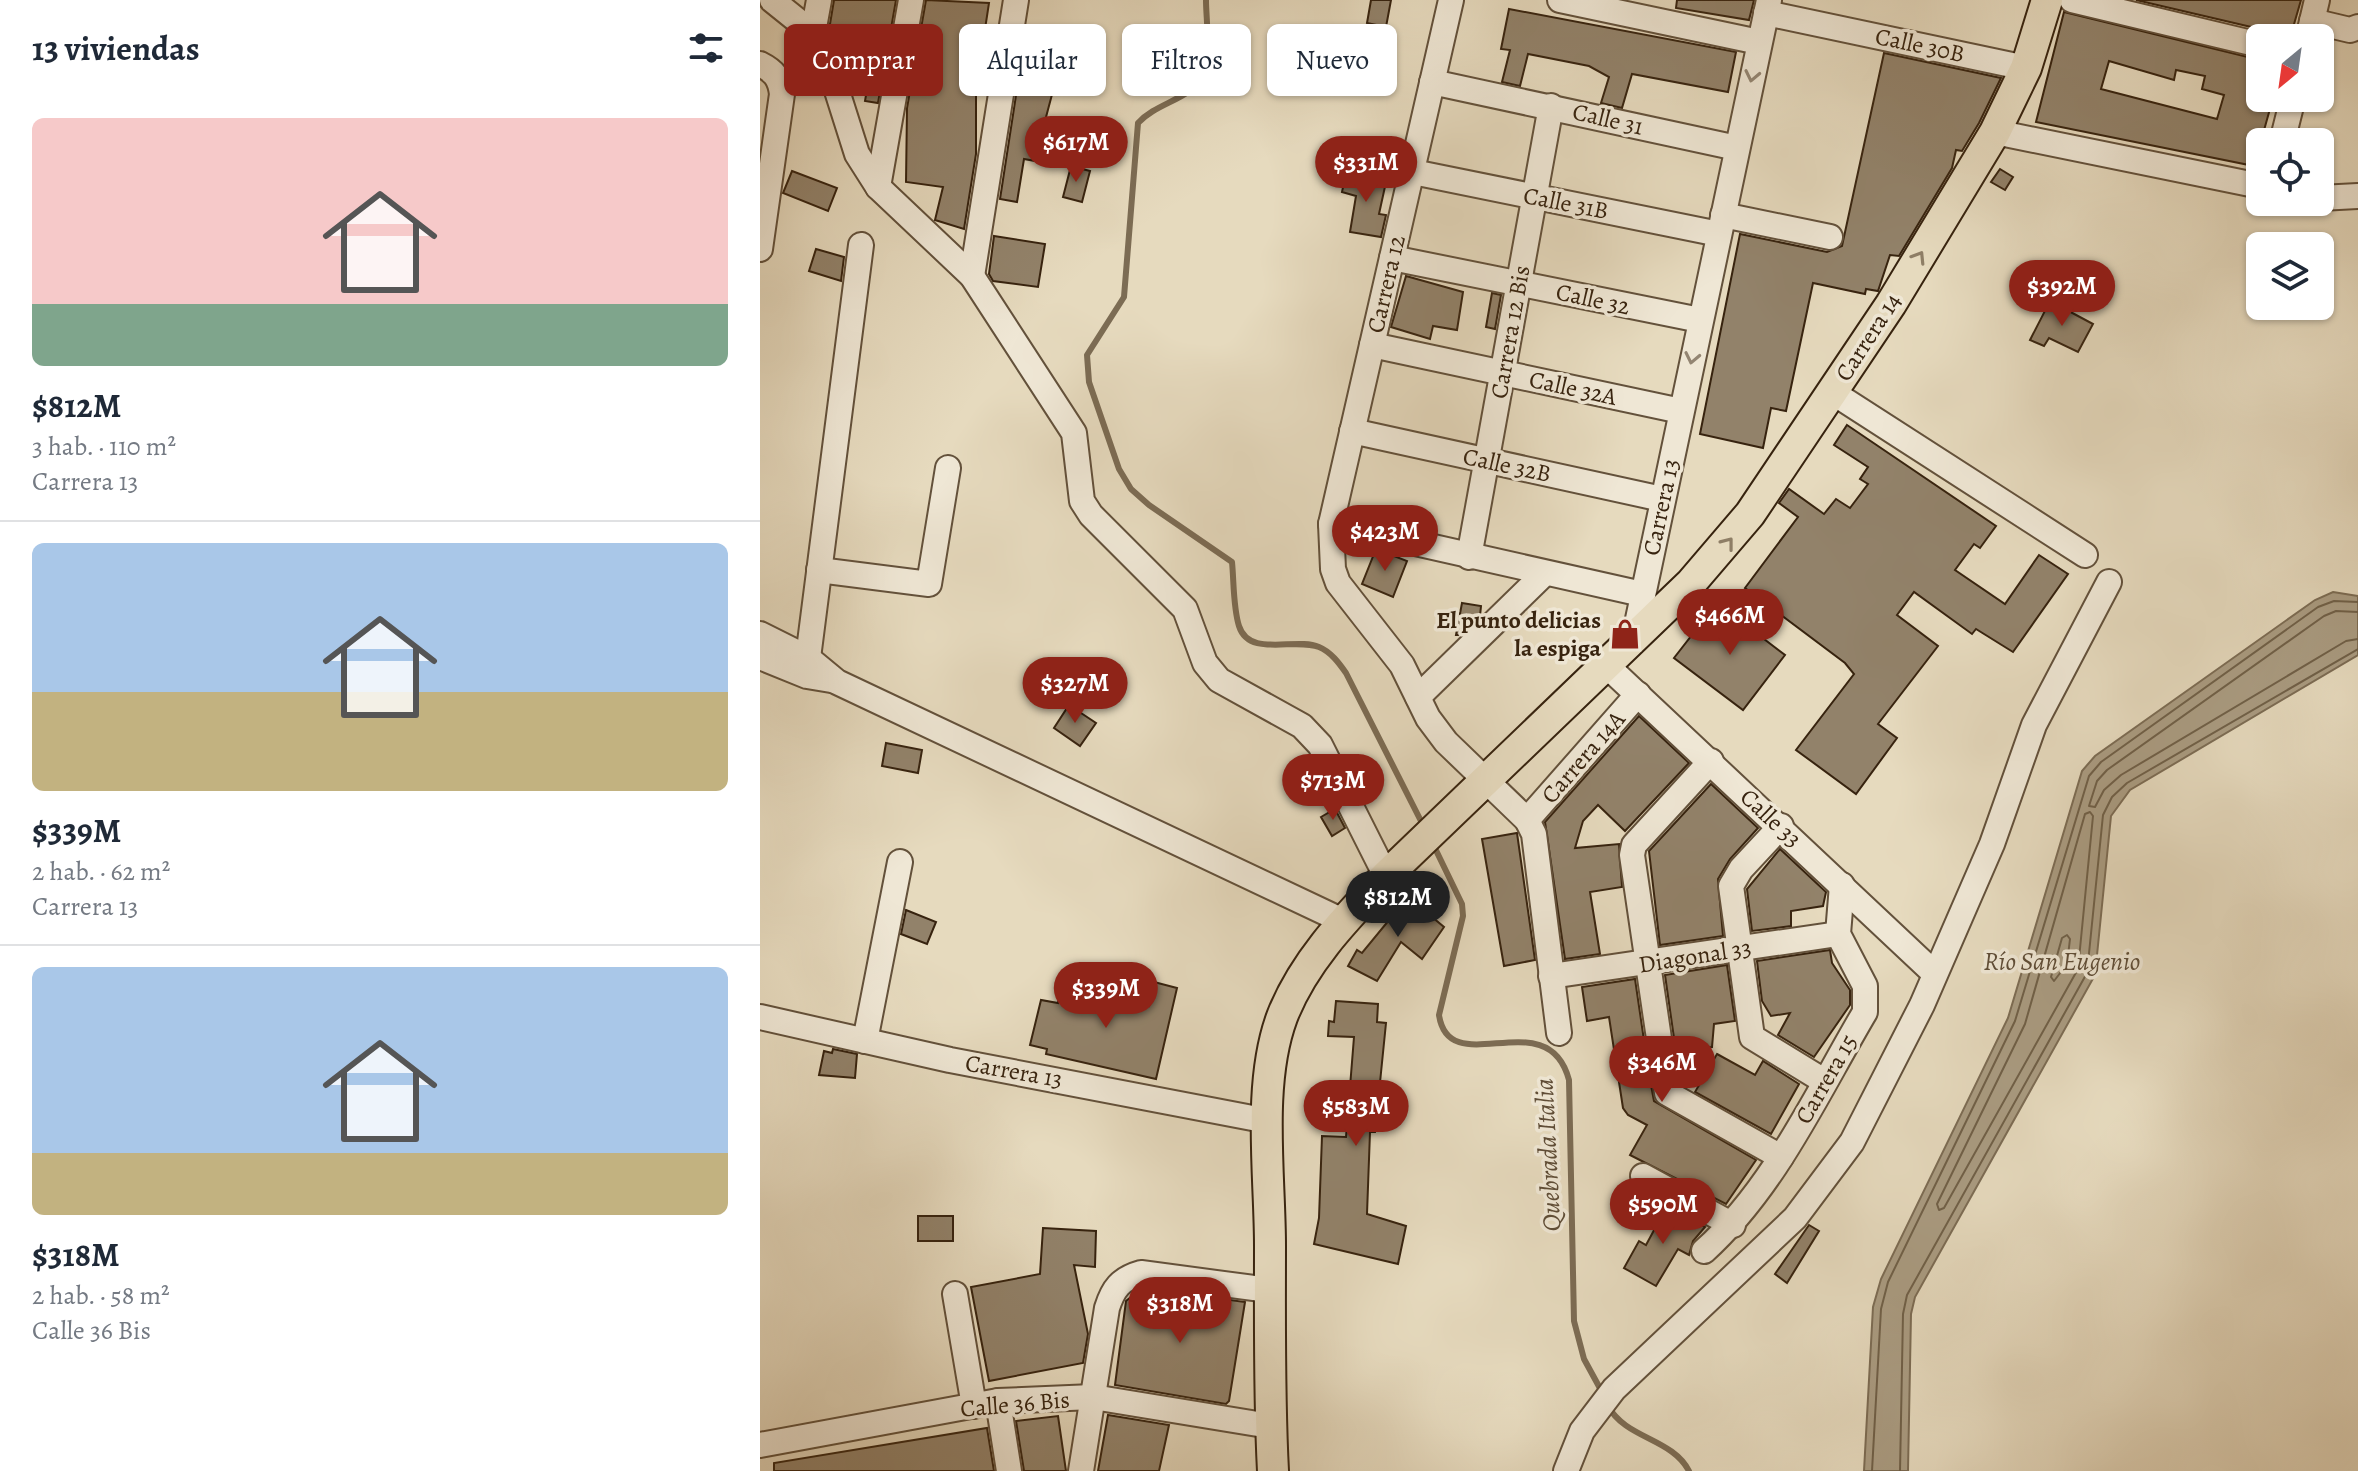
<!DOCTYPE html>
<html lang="es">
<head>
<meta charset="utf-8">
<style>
	:root { --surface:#fff; --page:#f6f6f7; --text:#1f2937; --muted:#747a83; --line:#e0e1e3; --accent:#8f2418 }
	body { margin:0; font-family:Alegreya,serif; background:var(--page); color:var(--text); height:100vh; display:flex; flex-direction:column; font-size:30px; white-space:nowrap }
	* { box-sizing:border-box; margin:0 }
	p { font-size:26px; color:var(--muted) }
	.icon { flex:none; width:44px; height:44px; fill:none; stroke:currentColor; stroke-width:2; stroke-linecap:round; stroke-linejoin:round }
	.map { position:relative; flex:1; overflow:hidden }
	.panel { display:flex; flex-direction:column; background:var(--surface); width:760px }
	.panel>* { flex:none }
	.top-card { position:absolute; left:24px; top:24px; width:760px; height:72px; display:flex; gap:16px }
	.needle { width:52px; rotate:209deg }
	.fabs { position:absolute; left:1486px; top:24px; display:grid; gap:16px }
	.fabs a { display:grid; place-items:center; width:88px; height:88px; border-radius:12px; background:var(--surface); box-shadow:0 2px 6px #0004; font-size:40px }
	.price { position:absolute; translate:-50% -68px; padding:0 18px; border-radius:28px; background:var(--accent); color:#fff; font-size:26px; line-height:52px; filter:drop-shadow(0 2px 4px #0008) }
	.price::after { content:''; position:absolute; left:50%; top:48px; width:24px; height:18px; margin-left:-12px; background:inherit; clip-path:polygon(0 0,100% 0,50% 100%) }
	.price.selected { background:#222; color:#fff }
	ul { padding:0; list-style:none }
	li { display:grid; align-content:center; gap:16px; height:424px; padding:0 32px }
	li+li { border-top:2px solid var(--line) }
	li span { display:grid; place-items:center; height:248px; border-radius:12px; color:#555 }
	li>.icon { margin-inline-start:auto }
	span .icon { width:144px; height:144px; fill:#fffc; stroke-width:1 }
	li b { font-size:34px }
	h2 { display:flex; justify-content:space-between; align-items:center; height:96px; padding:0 32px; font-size:34px }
	.chip { padding:0 28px; border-radius:12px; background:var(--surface); box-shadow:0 2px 6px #0004; font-size:28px; line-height:72px }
	.chip.selected { background:var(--accent); color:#fff }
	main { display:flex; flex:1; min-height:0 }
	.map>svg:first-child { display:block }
	.water { fill:#aa9c82; stroke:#7c6c54; stroke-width:2 }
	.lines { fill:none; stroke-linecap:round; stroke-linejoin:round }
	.shore { stroke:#706048; stroke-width:2 }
	.stream { stroke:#7c6c54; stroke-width:6 }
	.building { fill:#92826a; stroke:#37230f; stroke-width:2; fill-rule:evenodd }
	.minor-casing { stroke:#63513b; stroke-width:28 }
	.major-casing { stroke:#37230f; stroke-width:34 }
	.minor { stroke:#efe7d5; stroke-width:24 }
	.major { stroke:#e6dabe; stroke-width:30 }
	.oneway { stroke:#938572 }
	.oneway2 { stroke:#8e7e66 }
	.labels { text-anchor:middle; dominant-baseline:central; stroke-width:7; stroke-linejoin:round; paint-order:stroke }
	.street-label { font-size:24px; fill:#37230f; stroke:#efe7d5 }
	.poi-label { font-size:24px; font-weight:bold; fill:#37230f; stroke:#efe7d5; text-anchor:end }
	.water-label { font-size:26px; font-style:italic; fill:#5f4d37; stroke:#efe7d5 }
</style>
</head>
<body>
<main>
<section class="panel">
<h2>13 viviendas<svg class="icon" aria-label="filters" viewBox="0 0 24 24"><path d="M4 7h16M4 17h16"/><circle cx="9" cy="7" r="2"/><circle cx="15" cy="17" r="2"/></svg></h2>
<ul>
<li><span style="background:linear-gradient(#f6c9c9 75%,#7fa58c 0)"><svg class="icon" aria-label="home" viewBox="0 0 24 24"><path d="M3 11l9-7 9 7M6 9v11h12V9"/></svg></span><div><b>$812M</b><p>3 hab. · 110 m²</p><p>Carrera 13</p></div></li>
<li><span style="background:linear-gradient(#a9c7e8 60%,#c2b280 0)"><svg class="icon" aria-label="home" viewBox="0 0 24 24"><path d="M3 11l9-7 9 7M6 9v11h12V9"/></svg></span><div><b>$339M</b><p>2 hab. · 62 m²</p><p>Carrera 13</p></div></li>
<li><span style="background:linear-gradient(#a9c7e8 75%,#c2b280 0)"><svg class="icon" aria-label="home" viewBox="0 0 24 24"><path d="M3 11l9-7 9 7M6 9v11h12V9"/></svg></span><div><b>$318M</b><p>2 hab. · 58 m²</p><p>Calle 36 Bis</p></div></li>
</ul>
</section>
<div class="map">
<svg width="1598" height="1471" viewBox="0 0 1598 1471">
	<rect width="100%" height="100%" fill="#e6dabe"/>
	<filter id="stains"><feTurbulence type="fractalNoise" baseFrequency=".0025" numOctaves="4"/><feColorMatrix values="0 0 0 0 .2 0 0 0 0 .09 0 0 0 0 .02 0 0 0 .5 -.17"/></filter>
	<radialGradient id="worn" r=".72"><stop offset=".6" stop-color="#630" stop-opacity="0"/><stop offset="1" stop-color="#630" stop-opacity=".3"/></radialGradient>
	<!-- water -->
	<polygon class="water" points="1573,592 1598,596 1598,655 1370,790 1351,816 1335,975 1155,1297 1151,1314 1148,1471 1104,1471 1113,1307 1121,1279 1248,1018 1322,771 1335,756 1555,600"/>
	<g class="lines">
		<!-- shore -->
		<g class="shore">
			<polyline points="1598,612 1576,611 1564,616 1347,770 1337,781 1329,806 1335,807 1344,790 1361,775 1586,641 1598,639"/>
			<polygon points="1330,812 1333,816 1318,969 1184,1208 1179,1210 1177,1204 1265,1024 1325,814"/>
			<polygon points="1307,935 1310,939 1307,964 1294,981 1291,977 1302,938"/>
			<polyline points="1112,1471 1121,1309 1128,1282 1255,1021 1329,776 1341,762 1558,607 1574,601 1598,602"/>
			<polyline points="1140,1471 1143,1314 1147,1295 1327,973 1343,815 1352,797 1367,783 1598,649"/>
		</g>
		<!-- stream -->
		<g class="stream">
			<path d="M446,0C446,26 455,72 431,90C413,103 393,107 378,123L364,297L327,355L329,382L359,469L371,489L389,505L472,562C474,582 473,607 479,626C489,658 535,637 559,647C571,652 579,663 586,673L665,829"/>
			<path d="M672,842L702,904L703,916L679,1015C689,1083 788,1000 809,1080L814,1321L824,1359L842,1392"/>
			<path d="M848,1406C866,1439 912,1438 929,1471"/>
		</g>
	</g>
	<!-- building -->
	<g class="building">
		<polygon points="74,0 136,0 118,103 105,101 110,72 93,69 98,34 69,30"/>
		<polygon points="166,0 229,3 216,88 216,154 204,229 175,220 183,187 146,182 147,108"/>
		<polygon points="611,0 631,0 626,27 607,23"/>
		<polygon points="917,0 994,0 989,20 916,8"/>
		<polygon points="1376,0 1541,0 1530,38 1518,38 1504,30"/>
		<polygon points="749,9 976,52 968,92 872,74 862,108 841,103 849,77 829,66 768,54 760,86 742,82 750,50 741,49"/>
		<path d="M1304,12L1500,60V98H1513L1494,166L1276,122ZM1349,61L1414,80L1416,70L1445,76L1442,89L1464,95L1457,119L1341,89Z"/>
		<polygon points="1124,53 1241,78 1219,123 1202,151 1196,150 1192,168 1139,256 1130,255 1118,291 1106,289 1105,294 1053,283 1026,411 1011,408 1003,448 940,434 980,234 1067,252 1082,246"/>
		<polygon points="259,76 294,87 281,136 290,137 286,163 264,159 257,202 240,199"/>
		<polygon points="311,166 330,171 322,202 303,197"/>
		<polygon points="1240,169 1253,177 1245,190 1231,182"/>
		<polygon points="32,171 77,188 68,211 23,193"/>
		<polygon points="586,173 626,182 619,214 626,215 621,237 590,232 596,196 582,192"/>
		<polygon points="234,236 285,244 278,287 233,281 229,274"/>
		<polygon points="56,249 84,257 81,281 49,271"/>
		<polygon points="646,276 703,292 697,330 673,326 670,339 631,327"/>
		<polygon points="732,293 741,295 735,329 726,327"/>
		<polygon points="1290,301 1333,324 1318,352 1289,338 1284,346 1270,340"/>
		<polygon points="1087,425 1236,526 1220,548 1214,544 1195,570 1245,604 1279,555 1308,574 1253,652 1216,629 1212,634 1154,592 1137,615 1178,646 1118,724 1137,738 1096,794 1036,750 1094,674 1085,663 985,588 1038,517 1019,503 1029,489 1064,514 1076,499 1090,508 1108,484 1100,479 1108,467 1074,445"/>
		<polygon points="616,549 647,561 633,597 602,584"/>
		<polygon points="702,603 721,606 720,616 700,635 696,635"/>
		<polygon points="957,603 1025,655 983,710 914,658"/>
		<polygon points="309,705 336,723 320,746 294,728"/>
		<polygon points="879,716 929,763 865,831 838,805 823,821 815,848 859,844 862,887 830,892 840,954 805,959 785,822"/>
		<polygon points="126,743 162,750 158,773 122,766"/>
		<polygon points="951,784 998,828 970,859 958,879 963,936 900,945 889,851"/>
		<polygon points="575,809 585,828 572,836 561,817"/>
		<polygon points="757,833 775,960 744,966 722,839"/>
		<polygon points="1020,849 1066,892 1063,906 1031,911 1031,926 992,931 987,889"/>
		<polygon points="648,897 684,927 662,959 641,942 617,981 588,966 597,950 602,953"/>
		<polygon points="146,910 176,922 167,944 141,934"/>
		<polygon points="1070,950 1072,963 1090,990 1090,1005 1054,1057 1018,1035 1030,1013 1011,1016 1002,1001 997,961"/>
		<polygon points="967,965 975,1021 954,1024 952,1047 916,1052 905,975"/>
		<polygon points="875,979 887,1061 883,1061 888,1069 894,1101 996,1160 966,1204 870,1155 887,1125 868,1115 863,1108 849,1017 827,1021 822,987"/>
		<polygon points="394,982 417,988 396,1079 286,1054 287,1049 270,1045 281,1000 298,1003 302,986 389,1006"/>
		<polygon points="576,1001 618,1004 617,1022 626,1023 615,1132 610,1132 607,1214 646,1226 638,1264 554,1244 559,1218 562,1136 586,1137 594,1037 568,1036 569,1021 574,1022"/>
		<polygon points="73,1049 97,1054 95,1078 59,1075 64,1051 72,1053"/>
		<polygon points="957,1054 995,1075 1003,1061 1039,1084 1011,1134 935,1092"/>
		<polygon points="907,1206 945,1227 933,1241 929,1255 918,1249 896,1286 864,1268 879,1241 886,1245"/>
		<rect x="158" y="1216" width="35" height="25"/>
		<polygon points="1049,1225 1059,1231 1027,1283 1015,1274"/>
		<polygon points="283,1228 336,1231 335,1267 314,1265 328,1334 323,1363 229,1381 211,1287 280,1274"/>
		<polygon points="382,1288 485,1302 469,1401 466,1404 355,1385 366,1301"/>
		<polygon points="348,1415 409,1425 399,1471 338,1471"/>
		<polygon points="298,1416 306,1471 264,1471 256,1421"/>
		<polygon points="227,1428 234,1471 14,1471 14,1463"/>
	</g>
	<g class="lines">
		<!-- minor casing -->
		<g class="minor-casing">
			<g id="minor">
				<polyline points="12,0 53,33 65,53 97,154 118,187 212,276 314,433 322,501 331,515 425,609 445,663 459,680 542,726 560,745 626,876"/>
				<polyline points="691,0 571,524 573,569 578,583 642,665 668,718 686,742 767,820 774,834 799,1033"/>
				<polyline points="800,0 999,42"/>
				<polyline points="1312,0 1500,45"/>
				<polyline points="1006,13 1266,68"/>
				<polyline points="1552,21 1590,30 1598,27"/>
				<polyline points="53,33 59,0"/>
				<polyline points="1548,38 1557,0"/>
				<path d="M0,64C14,71 20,78 22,94L0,249"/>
				<polyline points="672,82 977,148"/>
				<polyline points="1235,132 1500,186"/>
				<polyline points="1522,142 1533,98"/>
				<polyline points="653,172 959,234"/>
				<polyline points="118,187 151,0"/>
				<polyline points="1560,198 1598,196"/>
				<polyline points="963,215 1070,237"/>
				<polyline points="632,258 940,320"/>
				<polyline points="212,276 256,0"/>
				<polyline points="612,345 921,411"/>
				<polyline points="1072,392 1325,555"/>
				<polyline points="592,431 902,499"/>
				<polyline points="571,524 882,594"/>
				<polyline points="709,557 791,106"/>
				<polyline points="59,570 169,584 188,468"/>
				<polyline points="0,634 48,658 77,682 583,921"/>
				<polyline points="874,638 1009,0"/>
				<polyline points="0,657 47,676 71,680"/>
				<polyline points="48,658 101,245"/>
				<polyline points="846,665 1174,973"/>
				<polyline points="658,697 784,574"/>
				<polyline points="951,761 874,845 872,855 907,1093 1021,1157"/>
				<polyline points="767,820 878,694"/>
				<polyline points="1021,826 981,869 971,886 992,1037 1064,1081"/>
				<polyline points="791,976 1078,934"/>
				<polyline points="0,1017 190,1060 508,1121"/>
				<polyline points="105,1041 140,862"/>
				<polyline points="883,1176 973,1225"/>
				<path d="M944,1251C1015,1187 1057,1093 1105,1012V986L1078,934L1082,885"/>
				<polyline points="195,1294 214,1406"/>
				<polyline points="238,1401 249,1471"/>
				<polyline points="0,1445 238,1401 333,1397 510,1426"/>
				<path d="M321,1471L347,1308C353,1289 360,1279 381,1273L509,1290"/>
				<polyline points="806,1471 822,1431 854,1389 1035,1218 1092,1142 1162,1005 1232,844 1274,725 1349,582"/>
			</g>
		</g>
		<!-- major casing -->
		<g class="major-casing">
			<path id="major" d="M513,1471C509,1396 510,1321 510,1246C510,1175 497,1084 522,1017C543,962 586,918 626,876L931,583L990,514L1131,304L1235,132L1266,68L1287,0"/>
		</g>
		<!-- minor -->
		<use href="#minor" class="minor"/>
		<!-- major -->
		<use href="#major" class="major"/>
	</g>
	<!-- one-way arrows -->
	<defs><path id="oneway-chevron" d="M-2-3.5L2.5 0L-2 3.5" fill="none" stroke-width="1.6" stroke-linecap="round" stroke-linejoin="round" transform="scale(2)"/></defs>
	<g class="oneway">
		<use href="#oneway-chevron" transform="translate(992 76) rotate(102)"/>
		<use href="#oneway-chevron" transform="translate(932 358) rotate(102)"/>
	</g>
	<g class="oneway2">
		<use href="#oneway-chevron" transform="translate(1159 257) rotate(-58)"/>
		<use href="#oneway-chevron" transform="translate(968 543) rotate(-52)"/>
	</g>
	<!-- icons -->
	<defs>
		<g id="shop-bare" transform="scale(2.4)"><path d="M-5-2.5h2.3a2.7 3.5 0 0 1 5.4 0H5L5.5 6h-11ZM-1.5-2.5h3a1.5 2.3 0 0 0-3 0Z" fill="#8f2418" stroke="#efe7d5" stroke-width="2.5" paint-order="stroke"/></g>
	</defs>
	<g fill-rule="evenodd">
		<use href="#shop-bare" x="865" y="634"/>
	</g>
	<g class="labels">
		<!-- street labels -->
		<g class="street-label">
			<text transform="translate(1160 45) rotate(12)">Calle 30B</text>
			<text transform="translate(848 119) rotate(13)">Calle 31</text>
			<text transform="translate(806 203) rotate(11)">Calle 31B</text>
			<text transform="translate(626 284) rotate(-77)">Carrera 12</text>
			<text transform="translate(833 299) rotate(12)">Calle 32</text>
			<text transform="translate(750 332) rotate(-80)">Carrera 12 Bis</text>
			<text transform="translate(1108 337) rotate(-57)">Carrera 14</text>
			<text transform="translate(813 388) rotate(12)">Calle 32A</text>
			<text transform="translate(747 465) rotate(12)">Calle 32B</text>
			<text transform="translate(901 507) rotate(-78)">Carrera 13</text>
			<text transform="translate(823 757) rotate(-49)">Carrera 14A</text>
			<text transform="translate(1011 818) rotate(43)">Calle 33</text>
			<text transform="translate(935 956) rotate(-9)">Diagonal 33</text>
			<text transform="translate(254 1071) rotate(10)">Carrera 13</text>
			<text transform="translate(1066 1079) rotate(-60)">Carrera 15</text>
			<text transform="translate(255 1404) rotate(-5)">Calle 36 Bis</text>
		</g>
		<!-- poi labels -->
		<g class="poi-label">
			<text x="841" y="620">El punto delicias<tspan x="841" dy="28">la espiga</tspan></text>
		</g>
		<!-- water labels -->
		<g class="water-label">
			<text x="1302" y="961">Río San Eugenio</text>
			<text transform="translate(788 1155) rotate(-93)">Quebrada Italia</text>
		</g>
	</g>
	<rect width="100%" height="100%" filter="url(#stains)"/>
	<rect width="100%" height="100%" fill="url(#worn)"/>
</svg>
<div class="fabs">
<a><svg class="needle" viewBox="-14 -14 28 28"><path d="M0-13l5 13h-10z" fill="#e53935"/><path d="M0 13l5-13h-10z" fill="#747a83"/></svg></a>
<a><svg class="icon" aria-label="locate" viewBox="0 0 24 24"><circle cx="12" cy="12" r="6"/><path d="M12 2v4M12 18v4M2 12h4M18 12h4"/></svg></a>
<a><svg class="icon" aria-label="layers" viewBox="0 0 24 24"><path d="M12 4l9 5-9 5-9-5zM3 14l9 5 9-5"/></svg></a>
</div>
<b class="price" style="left:316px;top:184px">$617M</b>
<b class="price" style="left:606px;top:204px">$331M</b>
<b class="price" style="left:1302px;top:328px">$392M</b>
<b class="price" style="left:625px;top:573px">$423M</b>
<b class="price" style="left:970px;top:657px">$466M</b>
<b class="price" style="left:315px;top:725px">$327M</b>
<b class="price" style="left:573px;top:822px">$713M</b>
<b class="price selected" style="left:638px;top:939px">$812M</b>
<b class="price" style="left:346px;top:1030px">$339M</b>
<b class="price" style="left:902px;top:1104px">$346M</b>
<b class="price" style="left:596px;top:1148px">$583M</b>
<b class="price" style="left:903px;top:1246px">$590M</b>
<b class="price" style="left:420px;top:1345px">$318M</b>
<div class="top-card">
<a class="chip selected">Comprar</a>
<a class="chip">Alquilar</a>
<a class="chip">Filtros</a>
<a class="chip">Nuevo</a>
</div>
</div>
</main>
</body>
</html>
